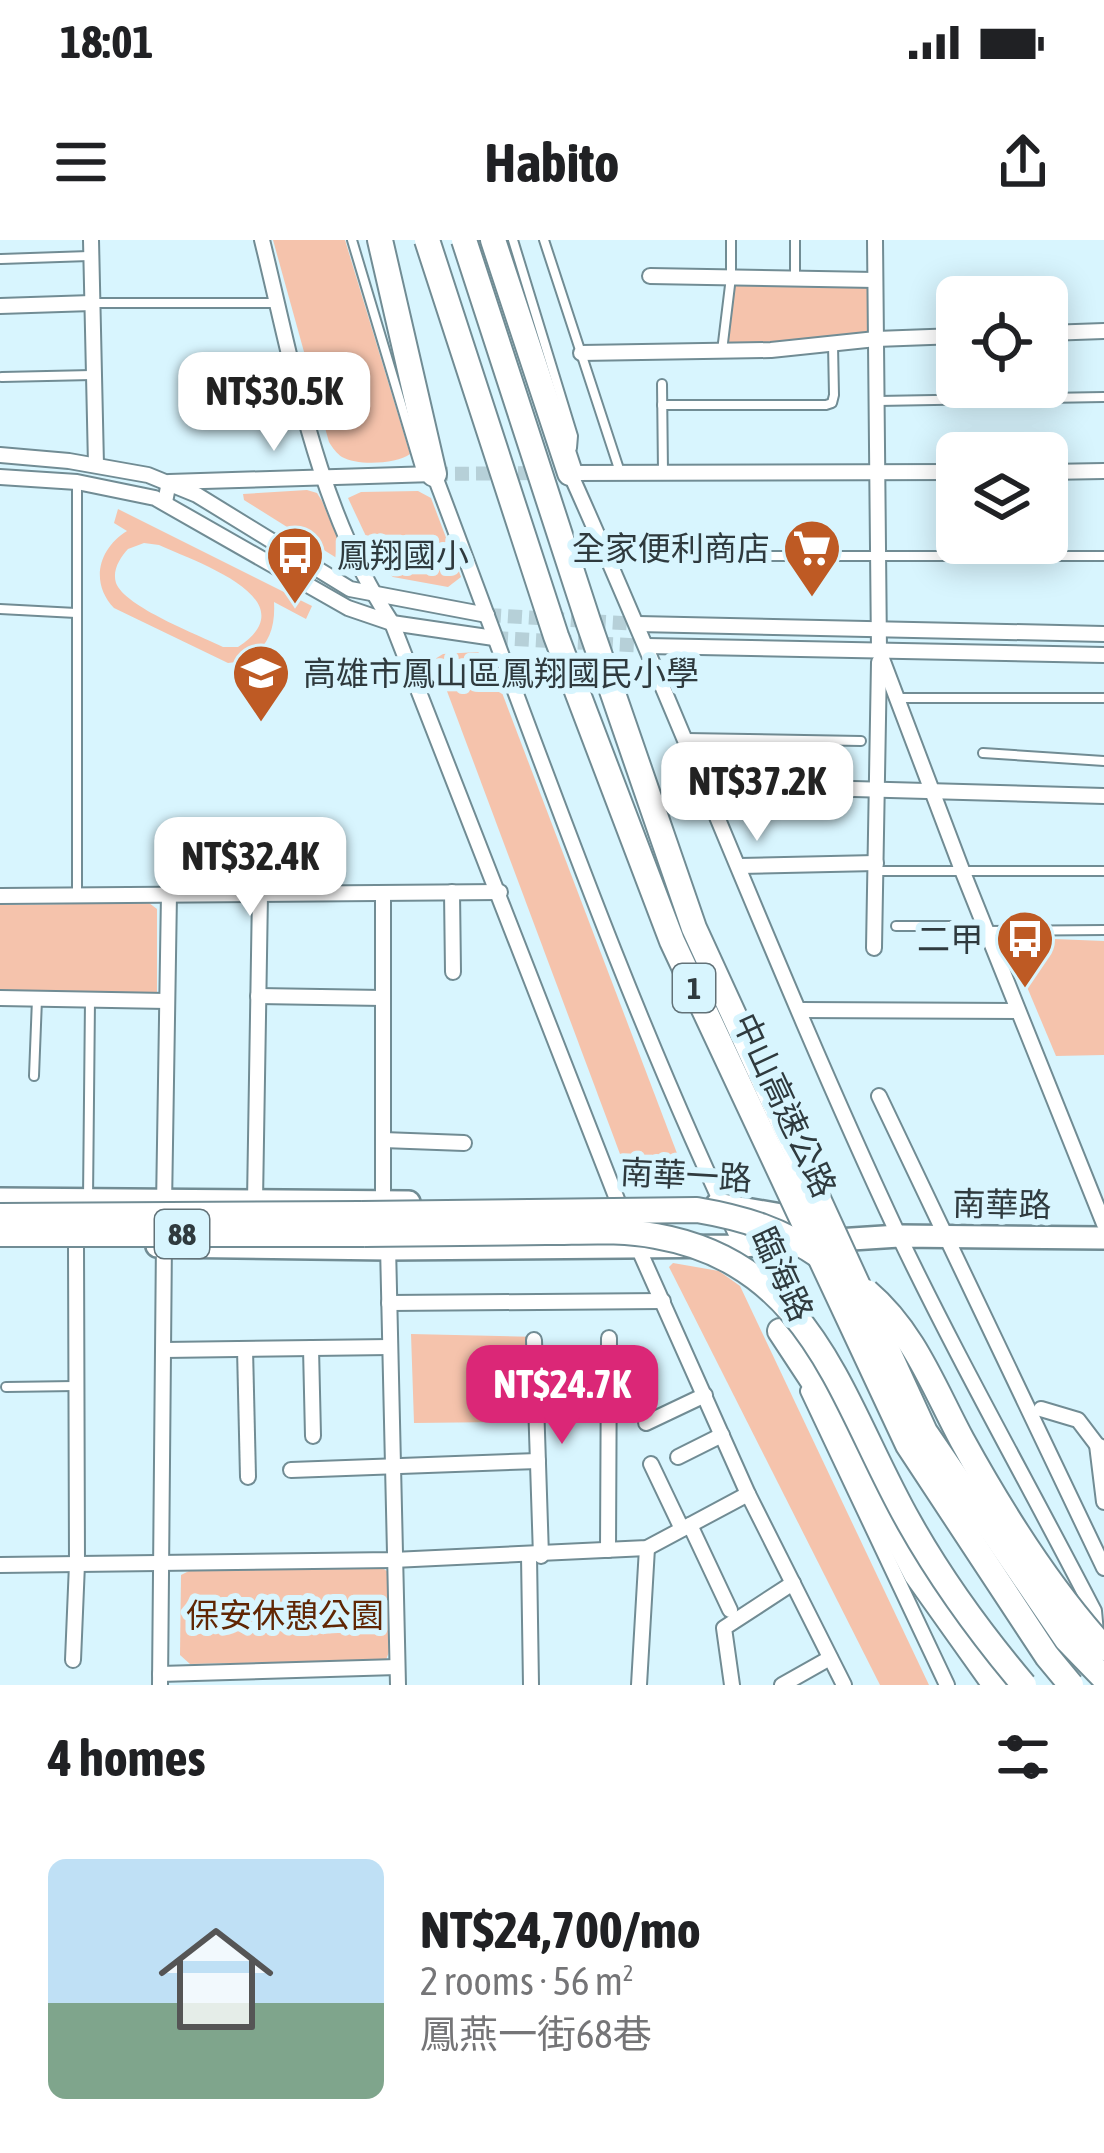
<!DOCTYPE html>
<html lang="en">
<head>
<meta charset="utf-8">
<style>
	:root { --surface:#fff; --page:#f6f6f6; --text:#202124; --muted:#757577; --accent:#db2777 }
	body { margin:0; font-family:"Asap Condensed","Noto Sans TC",sans-serif; background:var(--page); color:var(--text); height:100vh; display:flex; flex-direction:column; font-size:45px; white-space:nowrap }
	* { box-sizing:border-box; margin:0 }
	p { font-size:39px; color:var(--muted) }
	.icon { flex:none; width:66px; height:66px; fill:none; stroke:currentColor; stroke-width:2; stroke-linecap:round; stroke-linejoin:round }
	.map { position:relative; height:1445px; overflow:hidden }
	.sheet { display:flex; flex-direction:column; background:var(--surface); flex:1 }
	.sheet>* { flex:none }
	.controls { position:absolute; left:936px; top:36px; display:grid; gap:24px }
	.controls a { display:grid; place-items:center; width:132px; height:132px; border-radius:18px; background:var(--surface); box-shadow:0 6px 30px #0003; font-size:60px }
	.price { position:absolute; translate:-50% -102px; padding:0 27px; border-radius:24px; background:#fff; color:#222; font-size:39px; line-height:78px; filter:drop-shadow(0 3px 6px #0008) }
	.price::after { content:''; position:absolute; left:50%; top:72px; width:36px; height:27px; margin-left:-18px; background:inherit; clip-path:polygon(0 0,100% 0,50% 100%) }
	.price.current { background:var(--accent); color:#fff }
	ul { padding:0; list-style:none }
	li { display:flex; align-items:center; gap:36px; height:300px; padding:0 48px }
	li span { display:grid; place-items:center; flex:none; width:336px; height:240px; border-radius:18px; color:#555 }
	li>.icon { margin-inline-start:auto }
	span .icon { width:144px; height:144px; fill:#fffc; stroke-width:1 }
	li b { font-size:51px }
	h2 { display:flex; justify-content:space-between; align-items:center; height:144px; padding:0 48px; font-size:51px }
	.status { display:flex; justify-content:space-between; align-items:center; height:84px; padding:0 60px; background:var(--surface); direction:ltr }
	.status svg { height:33px; fill:currentColor }
	header { display:flex; justify-content:space-between; align-items:center; height:156px; padding:0 48px; background:var(--surface); font-size:54px; font-weight:700 }
	.map>svg:first-child { display:block }
	.green { fill:#f5c3ac; fill-rule:evenodd }
	.lines { fill:none; stroke-linecap:round; stroke-linejoin:round }
	.minor-tunnel { stroke:#b6d0d8; stroke-width:14; stroke-dasharray:14 7; stroke-linecap:butt }
	.service-casing { stroke:#718c94; stroke-width:12 }
	.minor-casing { stroke:#718c94; stroke-width:18 }
	.secondary-casing { stroke:#718c94; stroke-width:26 }
	.motorway-casing { stroke:#718c94; stroke-width:28 }
	.service { stroke:#fff; stroke-width:8 }
	.minor { stroke:#fff; stroke-width:14 }
	.secondary { stroke:#fff; stroke-width:21 }
	.motorway { stroke:#fff; stroke-width:24 }
	.trunk-bridge-casing { stroke:#718c94; stroke-width:28; stroke-linecap:butt }
	.motorway-bridge-casing { stroke:#718c94; stroke-width:28; stroke-linecap:butt }
	.trunk-bridge { stroke:#fff; stroke-width:24 }
	.motorway-bridge { stroke:#fff; stroke-width:24 }
	.labels { text-anchor:middle; dominant-baseline:central; stroke-width:12; stroke-linejoin:round; paint-order:stroke }
	.shield { fill:#d8f5fe; stroke:#627278; stroke-width:3 }
	.shield-label { font-size:30px; font-weight:bold; fill:#2f3a3e }
	.poi-label { font-size:33px; fill:#2f3a3e; stroke:#d8f5fe; text-anchor:end }
	.street-label { font-size:33px; fill:#2f3a3e; stroke:#d8f5fe }
	.park-label { font-size:33px; fill:#602604; stroke:#d8f5fe }
</style>
</head>
<body>
<div class="status"><b>18:01</b><svg viewBox="0 0 49 12"><path d="M0 12V9h3v3zM5 12V6h3v6zM10 12V3h3v9zM15 12V0h3v12zM26 1h20v11H26zM47 4h2v5h-2z"/></svg></div>
<header><svg class="icon" aria-label="menu" viewBox="0 0 24 24"><path d="M4 6h16M4 12h16M4 18h16"/></svg>Habito<svg class="icon" aria-label="share" viewBox="0 0 24 24"><path d="M12 15V3M7 8l5-5 5 5M5 13v7h14v-7"/></svg></header>
<div class="map">
<svg width="1104" height="1445" viewBox="0 0 1104 1445">
	<rect width="100%" height="100%" fill="#d8f5fe"/>
	<!-- green -->
	<g class="green">
		<path d="M273,0H345L410,214C397,224 357,226 342,217C337,214 332,207 329,202Z"/>
		<polygon points="735,44 867,45 867,94 728,105"/>
		<polygon points="307,250 317,253 322,261 346,319 343,322 244,260 243,254"/>
		<polygon points="418,251 431,258 461,337 448,347 393,337 380,326 348,258 361,252"/>
		<path d="M118,269L312,366L306,379L274,362C276,395 263,419 228,423L114,368C90,343 98,309 127,291L114,283ZM144,303L159,305C193,321 311,359 238,407H223C199,395 125,367 116,343C112,330 120,318 128,309Z"/>
		<polygon points="478,412 490,421 686,937 678,946 635,947 629,938 435,419 443,414"/>
		<polygon points="149,663 157,669 157,755 0,753 0,665"/>
		<polygon points="1029,698 1104,701 1104,815 1056,816 1014,716"/>
		<polygon points="673,1023 719,1031 740,1046 929,1445 880,1445 669,1027"/>
		<polygon points="411,1094 538,1097 541,1165 502,1166 501,1182 414,1183"/>
		<polygon points="380,1326 388,1332 390,1409 386,1420 190,1424 180,1415 181,1335 191,1330"/>
	</g>
	<g class="lines">
		<!-- minor-tunnel -->
		<g class="minor-tunnel">
			<polyline points="434,234 541,233"/>
			<polyline points="487,375 638,384"/>
			<polyline points="494,398 647,406"/>
		</g>
		<!-- service casing -->
		<g class="service-casing">
			<g id="service">
				<polyline points="352,0 422,234"/>
				<polyline points="513,0 573,196 572,208"/>
				<polyline points="544,0 620,232"/>
				<polyline points="795,0 795,37"/>
				<polyline points="1,19 89,16"/>
				<polyline points="93,63 276,63"/>
				<polyline points="722,111 731,37 731,0"/>
				<polyline points="2,137 92,135"/>
				<polyline points="662,144 663,232"/>
				<polyline points="878,161 1104,157"/>
				<polyline points="662,165 826,165 832,163 834,155 833,105"/>
				<polyline points="608,316 1104,316"/>
				<polyline points="0,369 76,373"/>
				<polyline points="896,458 1104,458"/>
				<polyline points="686,498 861,501"/>
				<polyline points="983,513 1104,521"/>
				<polyline points="878,631 1104,631"/>
				<polyline points="77,654 77,243"/>
				<polyline points="896,686 982,686"/>
				<polyline points="986,691 1104,690"/>
				<polyline points="34,836 37,759"/>
				<polyline points="88,959 90,760"/>
				<polyline points="6,1147 75,1146"/>
			</g>
		</g>
		<!-- minor casing -->
		<g class="minor-casing">
			<g id="minor">
				<polyline points="91,0 96,225"/>
				<path d="M262,0C294,130 317,269 392,383L622,972"/>
				<polyline points="875,0 879,411 962,630 1104,984"/>
				<polyline points="650,36 875,40"/>
				<polyline points="0,66 92,63"/>
				<polyline points="1047,93 1104,91"/>
				<polyline points="581,113 771,110 876,99 957,96"/>
				<polyline points="0,215 69,221 148,235 197,255 350,349 487,375"/>
				<path d="M957,232L570,233C683,484 780,742 897,992C958,1120 1029,1245 1094,1371L1096,1393"/>
				<polyline points="1047,232 1104,231"/>
				<polyline points="0,237 77,242 155,258 348,368 392,383 494,398"/>
				<path d="M165,262L169,242L434,234C533,495 623,759 744,1011"/>
				<polyline points="638,384 1104,394"/>
				<polyline points="647,406 1104,415"/>
				<polyline points="707,545 1104,556"/>
				<polyline points="740,626 876,623"/>
				<polyline points="452,652 453,732"/>
				<polyline points="383,653 383,966"/>
				<polyline points="0,656 500,652"/>
				<polyline points="874,708 879,422"/>
				<polyline points="258,756 383,758"/>
				<polyline points="0,758 167,761"/>
				<polyline points="799,770 1018,771"/>
				<polyline points="879,856 1104,1328"/>
				<polyline points="383,900 464,903"/>
				<polyline points="255,961 260,654"/>
				<polyline points="164,966 169,654"/>
				<polyline points="636,1003 748,1254 844,1445"/>
				<polyline points="388,1006 398,1445"/>
				<polyline points="389,1063 663,1061"/>
				<polyline points="534,1100 541,1316"/>
				<polyline points="311,1108 313,1196"/>
				<polyline points="245,1109 248,1237"/>
				<polyline points="164,1110 390,1107"/>
				<polyline points="808,1151 947,1445"/>
				<polyline points="1041,1169 1078,1180 1097,1205 1104,1208"/>
				<polyline points="646,1183 705,1155"/>
				<polyline points="1097,1205 1104,1262"/>
				<polyline points="678,1217 722,1195"/>
				<polyline points="651,1224 682,1289"/>
				<polyline points="291,1230 538,1221"/>
				<polyline points="690,1285 730,1370"/>
				<polyline points="608,1310 609,1098"/>
				<polyline points="529,1316 531,1445"/>
				<polyline points="0,1325 393,1320 647,1308 748,1254"/>
				<polyline points="73,1420 77,1324 76,1004"/>
				<polyline points="160,1434 397,1427"/>
				<polyline points="160,1445 164,1000"/>
				<polyline points="639,1445 647,1308"/>
				<polyline points="732,1445 724,1388 793,1343"/>
				<polyline points="782,1445 830,1418"/>
			</g>
		</g>
		<!-- secondary casing -->
		<g class="secondary-casing">
			<g id="secondary">
				<polyline points="0,959 409,962"/>
				<polyline points="717,964 816,981"/>
				<polyline points="157,1006 388,1009 742,1006 899,996 1104,998"/>
			</g>
		</g>
		<!-- motorway casing -->
		<g class="motorway-casing">
			<g id="motorway">
				<polyline points="380,0 434,234"/>
				<polyline points="493,0 570,233"/>
				<polyline points="780,1091 826,1161 916,1334 995,1445"/>
			</g>
		</g>
		<!-- service -->
		<use href="#service" class="service"/>
		<!-- minor -->
		<use href="#minor" class="minor"/>
		<!-- secondary -->
		<use href="#secondary" class="secondary"/>
		<!-- motorway -->
		<use href="#motorway" class="motorway"/>
		<!-- trunk-bridge casing -->
		<g class="trunk-bridge-casing">
			<g id="trunk-bridge">
				<polyline points="0,976 362,974"/>
				<polyline points="0,994 364,994"/>
			</g>
		</g>
		<!-- motorway-bridge casing -->
		<g class="motorway-bridge-casing">
			<g id="motorway-bridge">
				<polyline points="427,0 556,396 672,701 908,1205 1047,1416 1071,1445"/>
				<polyline points="464,0 588,381 694,688 925,1192 1067,1400 1104,1438"/>
				<path d="M362,974L697,970C744,978 782,990 821,1017"/>
				<path d="M364,994C425,993 486,993 546,992C583,992 620,989 656,996C814,1024 841,1162 909,1282C941,1339 981,1394 1024,1445"/>
				<path d="M867,1052C914,1092 934,1148 962,1200C1000,1269 1051,1350 1104,1408"/>
			</g>
		</g>
		<!-- trunk-bridge -->
		<use href="#trunk-bridge" class="trunk-bridge"/>
		<!-- motorway-bridge -->
		<use href="#motorway-bridge" class="motorway-bridge"/>
	</g>
	<!-- icons -->
	<defs>
		<g id="supermarket-pin" transform="scale(3)"><path d="M0 17L-7.5 6A9.5 9.5 0 1 1 7.5 6Z" fill="#be5a24" stroke="#d8f5fe"/><path d="M-6-5.5h2.5l.6 2H6L4.5 2H-2.5L-4.4-4H-6ZM-1.5 3.2a1.3 1.3 0 1 0 .1 0ZM3 3.2a1.3 1.3 0 1 0 .1 0Z" fill="#fff"/></g>
		<g id="bus-pin" transform="scale(3)"><path d="M0 17L-7.5 6A9.5 9.5 0 1 1 7.5 6Z" fill="#be5a24" stroke="#d8f5fe"/><path d="M-5-6H5V4H4V6H2V4H-2V6H-4V4H-5ZM-3.5-4V0h7V-4ZM-3.5 1.2v1.5H-2V1.2ZM2 1.2v1.5H3.5V1.2Z" fill="#fff"/></g>
		<g id="school-pin" transform="scale(3)"><path d="M0 17L-7.5 6A9.5 9.5 0 1 1 7.5 6Z" fill="#be5a24" stroke="#d8f5fe"/><path d="M0-5L7-2L0 1L-7-2ZM-4 1L0 2.5L4 1V4Q0 6-4 4Z" fill="#fff"/></g>
	</defs>
	<g fill-rule="evenodd">
		<use href="#supermarket-pin" x="812" y="308"/>
		<use href="#bus-pin" x="295" y="315"/>
		<use href="#school-pin" x="261" y="433"/>
		<use href="#bus-pin" x="1025" y="699"/>
	</g>
	<g class="labels">
		<!-- shield labels -->
		<g class="shield">
			<rect x="673" y="724" width="42" height="48" rx="9"/>
			<rect x="155" y="970" width="54" height="48" rx="9"/>
		</g>
		<g class="shield-label">
			<text x="694" y="748">1</text>
			<text x="182" y="994">88</text>
		</g>
		<!-- poi labels -->
		<g class="poi-label">
			<text x="770" y="308">全家便利商店</text>
			<text x="337" y="315" text-anchor="start">鳳翔國小</text>
			<text x="303" y="433" text-anchor="start">高雄市鳳山區鳳翔國民小學</text>
			<text x="983" y="699">二甲</text>
		</g>
		<!-- street labels -->
		<g class="street-label">
			<text transform="translate(785 865) rotate(65)">中山高速公路</text>
			<text transform="translate(686 935) rotate(3)">南華一路</text>
			<text transform="translate(1002 964) rotate(1)">南華路</text>
			<text transform="translate(783 1034) rotate(65)">臨海路</text>
		</g>
		<!-- park labels -->
		<g class="park-label">
			<text x="285" y="1375">保安休憩公園</text>
		</g>
	</g>
</svg>
<div class="controls">
<a><svg class="icon" aria-label="locate" viewBox="0 0 24 24"><circle cx="12" cy="12" r="6"/><path d="M12 2v4M12 18v4M2 12h4M18 12h4"/></svg></a>
<a><svg class="icon" aria-label="layers" viewBox="0 0 24 24"><path d="M12 4l9 5-9 5-9-5zM3 14l9 5 9-5"/></svg></a>
</div>
<b class="price" style="left:274px;top:214px">NT$30.5K</b>
<b class="price" style="left:757px;top:604px">NT$37.2K</b>
<b class="price" style="left:250px;top:679px">NT$32.4K</b>
<b class="price current" style="left:562px;top:1207px">NT$24.7K</b>
</div>
<section class="sheet">
<h2>4 homes<svg class="icon" aria-label="filters" viewBox="0 0 24 24"><path d="M4 7h16M4 17h16"/><circle cx="9" cy="7" r="2"/><circle cx="15" cy="17" r="2"/></svg></h2>
<ul>
<li><span style="background:linear-gradient(#bfe0f5 60%,#7fa58c 0)"><svg class="icon" aria-label="home" viewBox="0 0 24 24"><path d="M3 11l9-7 9 7M6 9v11h12V9"/></svg></span><div><b>NT$24,700/mo</b><p>2 rooms · 56 m²</p><p>鳳燕一街68巷</p></div></li>
</ul>
</section>
</body>
</html>
